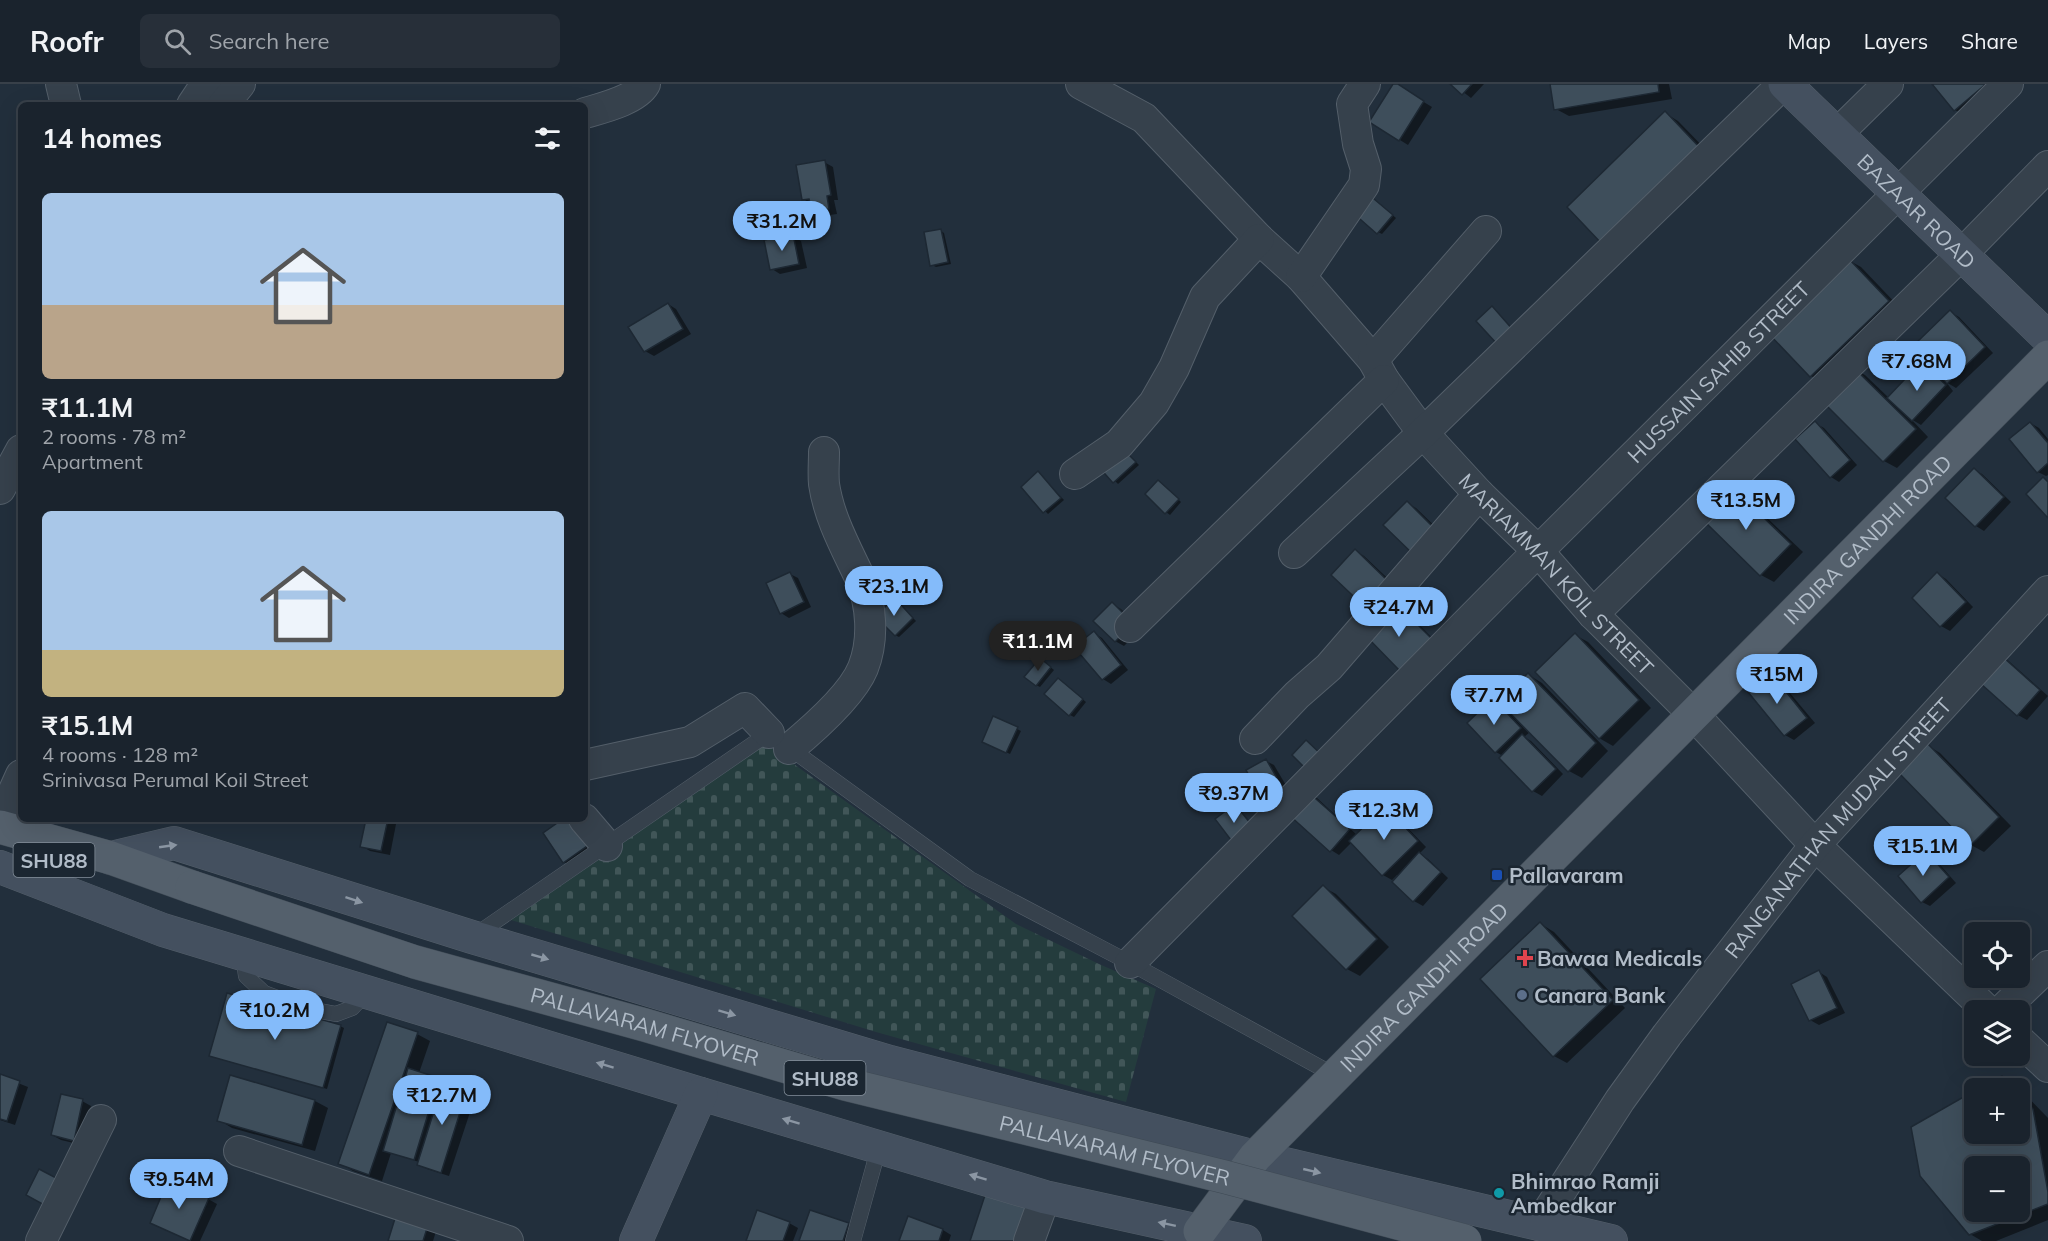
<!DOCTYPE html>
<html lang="en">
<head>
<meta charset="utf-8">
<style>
	:root { --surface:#1a232d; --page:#272f39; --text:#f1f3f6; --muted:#9fa4aa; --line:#384049; --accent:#84bbfa }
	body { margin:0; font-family:Mulish,sans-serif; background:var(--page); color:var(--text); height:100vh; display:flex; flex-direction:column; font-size:22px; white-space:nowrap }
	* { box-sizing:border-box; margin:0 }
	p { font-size:20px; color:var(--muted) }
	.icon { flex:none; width:33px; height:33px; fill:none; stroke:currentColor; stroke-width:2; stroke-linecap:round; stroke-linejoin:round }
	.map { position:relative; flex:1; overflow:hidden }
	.sheet { position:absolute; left:18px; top:18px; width:570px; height:720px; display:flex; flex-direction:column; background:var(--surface); border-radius:9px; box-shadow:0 6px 24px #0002,0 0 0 2px var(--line) }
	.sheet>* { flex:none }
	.tools { position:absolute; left:1964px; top:838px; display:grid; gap:12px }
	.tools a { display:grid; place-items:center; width:66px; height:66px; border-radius:9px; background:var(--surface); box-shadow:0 6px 24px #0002,0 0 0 2px var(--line); font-size:30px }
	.price { position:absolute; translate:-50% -51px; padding:0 14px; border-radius:21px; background:var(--accent); color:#111; font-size:20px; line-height:39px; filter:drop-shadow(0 2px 3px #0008) }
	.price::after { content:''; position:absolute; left:50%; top:36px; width:18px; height:14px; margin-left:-9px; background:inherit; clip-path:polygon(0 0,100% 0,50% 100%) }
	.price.selected { background:#222; color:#fff }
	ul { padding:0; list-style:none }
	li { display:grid; align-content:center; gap:12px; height:318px; padding:0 24px }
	li span { display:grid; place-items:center; height:186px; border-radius:9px; color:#555 }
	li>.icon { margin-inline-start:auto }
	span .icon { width:108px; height:108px; fill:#fffc; stroke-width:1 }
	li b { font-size:26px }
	h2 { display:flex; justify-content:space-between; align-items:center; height:72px; padding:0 24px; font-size:26px }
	header { display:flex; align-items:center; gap:36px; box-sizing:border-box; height:84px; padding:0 30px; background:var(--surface); border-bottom:2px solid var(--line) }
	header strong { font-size:28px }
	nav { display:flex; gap:33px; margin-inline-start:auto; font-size:21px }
	.search { width:420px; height:54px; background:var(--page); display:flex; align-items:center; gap:15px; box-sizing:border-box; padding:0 21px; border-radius:9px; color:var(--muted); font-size:22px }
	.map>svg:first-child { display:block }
	.cemetery { fill:url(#cemetery-stones) }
	.shadow { fill:#0007; fill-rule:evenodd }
	.building { fill:#3e4e5b; stroke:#1d2833; stroke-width:1.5; fill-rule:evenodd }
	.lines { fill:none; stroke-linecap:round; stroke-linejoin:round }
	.lane-casing { stroke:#545f6a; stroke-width:16 }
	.street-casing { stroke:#545f6a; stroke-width:32 }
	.secondary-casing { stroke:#545f6a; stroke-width:34 }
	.primary-casing { stroke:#3f4a55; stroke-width:34 }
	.lane { stroke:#36414c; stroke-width:15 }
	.street { stroke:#36414c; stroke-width:30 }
	.secondary { stroke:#44505f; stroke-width:33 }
	.primary { stroke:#54606c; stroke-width:33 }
	.primary-bridge-casing { stroke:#3f4a55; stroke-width:34; stroke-linecap:butt }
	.primary-bridge { stroke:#54606c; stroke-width:33 }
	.oneway { fill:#8b96a3 }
	.transit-dot { fill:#1a4fb4; stroke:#1b2631; stroke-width:2 }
	.health-dot { fill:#e0444e; stroke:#1b2631; stroke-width:2 }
	.service-dot { fill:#5c6f8a; stroke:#1b2631; stroke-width:2 }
	.culture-dot { fill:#0f9aa8; stroke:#1b2631; stroke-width:2 }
	.labels { text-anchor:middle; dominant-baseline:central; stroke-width:5; stroke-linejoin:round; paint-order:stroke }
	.shield { fill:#1b2631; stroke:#848f9b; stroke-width:1.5 }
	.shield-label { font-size:20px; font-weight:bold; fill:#b1bcc8 }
	.street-label { font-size:21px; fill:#b1bcc8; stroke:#1b2631 }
	.poi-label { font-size:21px; font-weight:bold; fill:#b1bcc8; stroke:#1b2631; text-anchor:start }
</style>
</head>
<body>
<header>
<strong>Roofr</strong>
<div class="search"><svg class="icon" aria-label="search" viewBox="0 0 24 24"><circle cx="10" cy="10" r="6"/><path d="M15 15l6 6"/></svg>Search here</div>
<nav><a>Map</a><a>Layers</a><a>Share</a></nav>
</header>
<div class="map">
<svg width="2048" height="1157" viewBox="0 0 2048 1157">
	<defs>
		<pattern id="cemetery-stones" width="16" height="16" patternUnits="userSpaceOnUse" patternTransform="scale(1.5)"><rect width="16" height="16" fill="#243c3d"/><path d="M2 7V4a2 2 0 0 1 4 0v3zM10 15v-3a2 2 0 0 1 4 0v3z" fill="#415658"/></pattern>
	</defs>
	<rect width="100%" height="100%" fill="#222f3c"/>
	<!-- cemetery -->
	<polygon class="cemetery" points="766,660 1016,840 1099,880 1156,905 1126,1018 876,948 511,836"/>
	<!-- shadow -->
	<g class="shadow">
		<polygon points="1394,0 1432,23 1408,61 1371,38"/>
		<polygon points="1453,0 1484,0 1471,14"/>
		<polygon points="1552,0 1669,0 1672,15 1569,32 1556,25"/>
		<polygon points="1934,0 2000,0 1964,31 1955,26"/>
		<polygon points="1665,29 1678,37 1713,73 1617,167"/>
		<polygon points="824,78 833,83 838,116 834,116 837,130 822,132 813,128 812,120 803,115"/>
		<polygon points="1372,114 1396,134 1382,150 1378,148"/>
		<polygon points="941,147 944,149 951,180 936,183 932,181"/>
		<polygon points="792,152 801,157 807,184 780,190 772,185"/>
		<polygon points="1848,176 1861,183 1901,225 1824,299 1811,292"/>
		<polygon points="668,220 676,225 691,250 654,272 645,267 630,243"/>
		<polygon points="1950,228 1959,233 1993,269 1956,304 1946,298 1953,307 1921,341 1911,335 1928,353 1897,384 1884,377 1852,284 1865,291 1889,314 1921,279 1937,291"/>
		<polygon points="1815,339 1824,344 1857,381 1839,398 1831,393"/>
		<polygon points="2030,339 2039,344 2048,355 2048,391 2046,392 2038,388"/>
		<polygon points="1124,366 1139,381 1118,400 1100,382"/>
		<polygon points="1974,386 1982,390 2011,418 1984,447 1976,442 1947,414"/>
		<polygon points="1038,389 1064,416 1048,430 1023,403"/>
		<polygon points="1159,397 1181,418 1170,431 1166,428"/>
		<polygon points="1731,404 1744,412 1803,468 1774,498 1761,491"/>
		<polygon points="1407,419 1416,424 1445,452 1423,474"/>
		<polygon points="1355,467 1364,472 1400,506 1377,530"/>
		<polygon points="790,490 798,494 811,523 789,534 781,529"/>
		<polygon points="1938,490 1946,495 1973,523 1950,547 1941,542"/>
		<polygon points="895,515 916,537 899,553 895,551"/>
		<polygon points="1112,520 1121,525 1141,545 1124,562 1115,557"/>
		<polygon points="1398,522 1406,527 1439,561 1409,591"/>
		<polygon points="1094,549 1102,554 1128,586 1111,600 1103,595"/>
		<polygon points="1575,551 1588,558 1651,624 1613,662 1599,654"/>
		<polygon points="2003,572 2048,612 2027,636 2018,631 1974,591"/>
		<polygon points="1044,578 1054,586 1040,603 1036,601"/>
		<polygon points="1529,591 1542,599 1608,667 1582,694 1569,687 1530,648 1524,653 1531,657 1563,690 1542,712 1533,707 1501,674 1503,672 1496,668 1469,639 1493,616 1505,623"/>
		<polygon points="1771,591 1779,596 1815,639 1794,656 1785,651 1750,608"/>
		<polygon points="1062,598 1086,618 1074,633 1070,631"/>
		<polygon points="1017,645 1021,647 1010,670 987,659"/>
		<polygon points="1927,661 1940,669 2011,742 1984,768 1971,761"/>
		<polygon points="1266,677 1274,681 1294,715 1276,726"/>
		<polygon points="1308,710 1317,714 1357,751 1385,724 1393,729 1426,763 1419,770 1428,775 1448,794 1423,822 1414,817 1394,798 1399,792 1397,791 1392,796 1383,791 1352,758 1339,771 1331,766"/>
		<polygon points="1236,721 1257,747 1239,761"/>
		<polygon points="367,735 397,735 390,771 370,767 362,762"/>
		<polygon points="566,735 602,762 573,783 564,778"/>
		<polygon points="1926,769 1934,774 1956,799 1930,822 1922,818"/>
		<polygon points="1323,803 1336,810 1389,863 1360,892 1347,885 1294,832"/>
		<polygon points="1541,840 1554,848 1625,924 1567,979 1554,972"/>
		<polygon points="1819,888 1827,893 1845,929 1819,941 1810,936"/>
		<polygon points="340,942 344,944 327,1005 215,973"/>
		<polygon points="417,950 430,957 419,989 467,1005 476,1010 449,1092 427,1085 418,1080 419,1078 391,1069 382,1097 353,1087 340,1079"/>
		<polygon points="0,992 28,1003 15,1041 0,1036"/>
		<path d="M2002,993L2019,1004L2048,1034V1136L1996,1157H1982L1970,1150L1974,1009V1050H2019V1005H1981ZM1974,1083H2019V1128H1974Z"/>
		<polygon points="82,1017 91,1022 82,1061 61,1056 52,1051"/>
		<polygon points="315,1017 328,1024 315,1067 232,1044 219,1036"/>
		<polygon points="208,1115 217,1120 200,1157 191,1157 160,1143"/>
		<polygon points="811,1127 849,1140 857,1145 853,1157 801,1157"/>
		<polygon points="398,1129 437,1144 433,1157 389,1157"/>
		<polygon points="908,1134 943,1146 951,1151 949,1157 901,1157"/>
		<polygon points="789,1139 798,1144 793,1157 748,1157"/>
	</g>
	<!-- building -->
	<g class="building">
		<polygon points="1393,0 1398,0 1424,17 1399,57 1369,38"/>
		<polygon points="1450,0 1472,0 1462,11"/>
		<polygon points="1550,0 1658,0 1659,8 1554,26"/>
		<polygon points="1932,0 1986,0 1954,27"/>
		<polygon points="1665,27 1701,65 1603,161 1567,123"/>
		<polygon points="825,76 831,111 827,112 829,125 812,128 809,115 802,116 796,81"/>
		<polygon points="1368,110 1393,131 1377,150 1352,128"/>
		<polygon points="941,145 948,178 930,182 924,148"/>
		<polygon points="793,150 799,180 770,186 764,156"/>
		<polygon points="1848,174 1889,217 1810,293 1769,250"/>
		<polygon points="668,219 683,245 644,268 628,243"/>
		<polygon points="1492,222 1514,247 1498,261 1476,237"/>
		<polygon points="1950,226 1985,263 1947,300 1912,263"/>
		<polygon points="1921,278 1946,301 1912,337 1887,314"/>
		<polygon points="1852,282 1916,345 1883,378 1820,315"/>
		<polygon points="1815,337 1850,376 1830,394 1795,355"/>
		<polygon points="2030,338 2048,359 2048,379 2037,389 2009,355"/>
		<polygon points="1120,362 1136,378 1113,399 1098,382"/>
		<polygon points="1974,384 2004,413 1975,443 1945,414"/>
		<polygon points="1038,387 1061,414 1043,429 1021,403"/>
		<polygon points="2043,393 2048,398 2048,434 2026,410"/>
		<polygon points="1158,396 1179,415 1165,430 1145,410"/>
		<polygon points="1731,402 1791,460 1760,492 1701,434"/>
		<polygon points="1407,417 1437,447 1414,471 1383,441"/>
		<polygon points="1355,465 1392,501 1368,526 1331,491"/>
		<polygon points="790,488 804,518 780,530 766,499"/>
		<polygon points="1937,488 1966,518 1940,543 1912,514"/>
		<polygon points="895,514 913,534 895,552 875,532"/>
		<polygon points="1112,518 1133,539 1115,558 1093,537"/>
		<polygon points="1398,521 1432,555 1400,587 1366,552"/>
		<polygon points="1094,547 1121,581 1102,596 1074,563"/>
		<polygon points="1575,549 1639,616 1599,655 1535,588"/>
		<polygon points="1994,565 2040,606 2017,632 1971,591"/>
		<polygon points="1040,574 1051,583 1036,602 1024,593"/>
		<polygon points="1528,589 1596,659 1568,688 1499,618"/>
		<polygon points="1771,589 1807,634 1784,652 1748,608"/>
		<polygon points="1058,594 1083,615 1069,632 1044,610"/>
		<polygon points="1493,614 1521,644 1495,669 1467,639"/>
		<polygon points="993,632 1018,643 1006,669 982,658"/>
		<polygon points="1522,650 1556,685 1532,708 1499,674"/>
		<polygon points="1306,656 1325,674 1310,689 1292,671"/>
		<polygon points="1927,659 1999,733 1970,762 1898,688"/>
		<polygon points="1266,675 1286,710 1266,722 1246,686"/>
		<polygon points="1308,708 1350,745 1330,768 1288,730"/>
		<polygon points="1235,720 1254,744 1234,760 1215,735"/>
		<polygon points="1385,722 1418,757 1382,792 1349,757"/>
		<polygon points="366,735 388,735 381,767 360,763"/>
		<polygon points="563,735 579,735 594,757 563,779 543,749"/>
		<polygon points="1926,767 1949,793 1921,819 1898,792"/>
		<polygon points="1419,768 1441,788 1413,818 1392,798"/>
		<polygon points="1323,801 1377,855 1346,886 1292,832"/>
		<polygon points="1540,838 1613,916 1553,973 1480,895"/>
		<polygon points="1819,886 1837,924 1809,937 1791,900"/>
		<polygon points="227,909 341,941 323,1004 209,972"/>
		<polygon points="387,938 418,948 369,1091 338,1080"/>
		<polygon points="408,984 439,994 414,1076 383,1067"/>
		<polygon points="0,990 20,997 7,1037 0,1035"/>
		<polygon points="230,991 315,1016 302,1061 217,1037"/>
		<polygon points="2002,992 2014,1005 1978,1005"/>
		<polygon points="444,995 468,1003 441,1089 417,1081"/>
		<path d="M1974,1007V1050H2019V1010L2033,1025L2048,1108V1120L1969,1151L1920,1092L1911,1043ZM1974,1083H2019V1128H1974Z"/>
		<polygon points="61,1010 83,1015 74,1057 51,1051"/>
		<polygon points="39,1085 60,1096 46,1122 26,1111"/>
		<polygon points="168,1096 209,1114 190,1157 150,1139"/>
		<polygon points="988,1102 1031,1117 1017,1157 970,1157"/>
		<polygon points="757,1126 790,1138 783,1157 746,1157"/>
		<polygon points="810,1126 849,1139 843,1157 799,1157"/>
		<polygon points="397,1128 429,1138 423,1157 388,1157"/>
		<polygon points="908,1132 943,1145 939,1157 899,1157"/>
	</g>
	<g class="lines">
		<!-- lane casing -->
		<g class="lane-casing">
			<g id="lane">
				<polyline points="474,852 769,649 970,795 1130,879 1334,991"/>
				<polyline points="243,870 246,892 264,909 304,924 336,930 352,924 367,908"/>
				<polyline points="853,1157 879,1063"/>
			</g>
		</g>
		<!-- street casing -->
		<g class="street-casing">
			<g id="street">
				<polyline points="61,0 66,21"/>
				<path id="s1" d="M1081,0L1144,34L1259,155L1301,193L1373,276L1384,296L1423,349L1479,410L1538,467L1593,530L1693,630L1815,761L1988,927"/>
				<polyline points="192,21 206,0"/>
				<polyline points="223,21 240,0"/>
				<path d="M585,29C602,24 636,16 645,0"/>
				<polyline points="1837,50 1888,0"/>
				<polyline points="1301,193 1364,101 1366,85 1358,60 1352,20 1365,0"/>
				<polyline points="1373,276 1486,147"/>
				<polyline points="1075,390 1119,360 1154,319 1174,284 1205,213 1259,155"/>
				<polyline points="0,405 21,366"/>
				<polyline points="1294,469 1423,349 1783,0"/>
				<polyline points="1593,530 1962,170 2048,82"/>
				<polyline points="1130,543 1384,296"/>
				<polyline points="1255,655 1297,611 1329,583 1479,410"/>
				<path d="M789,665C812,646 852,611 863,584C874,556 872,521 860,494C846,464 829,434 824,400C823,390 824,379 824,368"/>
				<polyline points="585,681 690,658 745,624 769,649"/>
				<polyline points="584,735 607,762"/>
				<polyline points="0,737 21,691"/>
				<path id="s2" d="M1130,879L1538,467L2008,0"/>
				<polyline points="2001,927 2048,882"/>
				<polyline points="2019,956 2048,983"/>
				<polyline points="239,1067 508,1157"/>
				<path id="s3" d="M1539,1141L1620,1016L1667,951L1815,761L2048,507"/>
				<polyline points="41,1157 101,1036"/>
				<polyline points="1029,1157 1045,1113"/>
			</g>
		</g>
		<!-- secondary casing -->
		<g class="secondary-casing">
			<g id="secondary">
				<path id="s4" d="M1785,0L2048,254"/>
				<polyline points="111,774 174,759 472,853 890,978 1255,1073 1611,1157"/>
				<polyline points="0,783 163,846 701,1010 1045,1113 1245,1157"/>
				<polyline points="636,1157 701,1010"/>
			</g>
		</g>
		<!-- primary casing -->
		<g class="primary-casing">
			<g id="primary">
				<polyline points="0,743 111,774 192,803"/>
				<path id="s5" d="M1200,1147L1255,1073L2048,273"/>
			</g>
		</g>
		<!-- lane -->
		<use href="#lane" class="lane"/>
		<!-- street -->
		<use href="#street" class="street"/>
		<!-- secondary -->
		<use href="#secondary" class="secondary"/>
		<!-- primary -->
		<use href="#primary" class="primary"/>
		<!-- primary-bridge casing -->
		<g class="primary-bridge-casing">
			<g id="primary-bridge">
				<path id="s6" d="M192,803L415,878L645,941L845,1000L1225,1093L1465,1157"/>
			</g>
		</g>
		<!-- primary-bridge -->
		<use href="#primary-bridge" class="primary-bridge"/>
	</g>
	<!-- one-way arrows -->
	<defs><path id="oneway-solid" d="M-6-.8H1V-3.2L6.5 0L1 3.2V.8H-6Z" transform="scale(1.5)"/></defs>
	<g class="oneway">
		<use href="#oneway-solid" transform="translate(168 762) rotate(-8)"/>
		<use href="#oneway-solid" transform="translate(354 816) rotate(18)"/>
		<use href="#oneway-solid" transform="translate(540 873) rotate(16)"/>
		<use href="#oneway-solid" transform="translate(727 929) rotate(17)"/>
		<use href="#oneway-solid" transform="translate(605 981) rotate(-163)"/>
		<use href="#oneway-solid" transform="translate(791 1037) rotate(-163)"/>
		<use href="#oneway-solid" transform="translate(1312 1087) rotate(13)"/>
		<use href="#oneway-solid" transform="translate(978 1093) rotate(-163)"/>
		<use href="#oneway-solid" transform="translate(1167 1140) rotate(-168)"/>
	</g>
	<!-- markers -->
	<rect class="transit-dot" x="1491" y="785" width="12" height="12" rx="3"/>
	<path class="health-dot" d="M1522 865h6v6h6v6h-6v6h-6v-6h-6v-6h6z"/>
	<circle class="service-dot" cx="1522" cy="911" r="6"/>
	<circle class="culture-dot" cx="1499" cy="1109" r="6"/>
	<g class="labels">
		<!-- shield labels -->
		<g class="shield">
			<rect x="13.5" y="759" width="81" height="34" rx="4.5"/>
			<rect x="784.5" y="977" width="81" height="34" rx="4.5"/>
		</g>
		<g class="shield-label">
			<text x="54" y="776">SHU88</text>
			<text x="825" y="994">SHU88</text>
		</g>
		<!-- street labels -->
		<g class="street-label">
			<text stroke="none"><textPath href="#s4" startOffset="183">BAZAAR ROAD</textPath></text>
			<text stroke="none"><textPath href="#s2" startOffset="834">HUSSAIN SAHIB STREET</textPath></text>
			<text stroke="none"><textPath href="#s5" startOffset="962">INDIRA GANDHI ROAD</textPath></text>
			<text stroke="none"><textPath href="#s1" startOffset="688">MARIAMMAN KOIL STREET</textPath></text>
			<text stroke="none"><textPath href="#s3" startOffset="498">RANGANATHAN MUDALI STREET</textPath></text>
			<text stroke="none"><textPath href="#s5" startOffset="332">INDIRA GANDHI ROAD</textPath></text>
			<text stroke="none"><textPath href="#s6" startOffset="474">PALLAVARAM FLYOVER</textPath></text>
			<text stroke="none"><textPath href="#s6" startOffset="960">PALLAVARAM FLYOVER</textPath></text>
		</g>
		<!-- poi labels -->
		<g class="poi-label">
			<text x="1509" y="791">Pallavaram</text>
			<text x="1537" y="874">Bawaa Medicals</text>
			<text x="1534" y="911">Canara Bank</text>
			<text x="1511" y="1097">Bhimrao Ramji<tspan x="1511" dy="24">Ambedkar</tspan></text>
		</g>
	</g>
</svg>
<div class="tools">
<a><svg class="icon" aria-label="locate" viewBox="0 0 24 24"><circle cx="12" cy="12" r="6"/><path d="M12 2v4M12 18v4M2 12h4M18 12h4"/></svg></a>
<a><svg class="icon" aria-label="layers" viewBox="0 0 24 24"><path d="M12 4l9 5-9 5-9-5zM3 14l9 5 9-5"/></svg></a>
<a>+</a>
<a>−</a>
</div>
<b class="price" style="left:782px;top:168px">₹31.2M</b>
<b class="price" style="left:1917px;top:308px">₹7.68M</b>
<b class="price" style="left:1746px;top:447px">₹13.5M</b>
<b class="price" style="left:894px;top:533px">₹23.1M</b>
<b class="price" style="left:1399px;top:554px">₹24.7M</b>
<b class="price selected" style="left:1038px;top:588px">₹11.1M</b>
<b class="price" style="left:1777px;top:621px">₹15M</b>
<b class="price" style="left:1494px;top:642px">₹7.7M</b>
<b class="price" style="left:1234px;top:740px">₹9.37M</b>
<b class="price" style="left:1384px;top:757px">₹12.3M</b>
<b class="price" style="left:1923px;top:793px">₹15.1M</b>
<b class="price" style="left:275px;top:957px">₹10.2M</b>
<b class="price" style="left:442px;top:1042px">₹12.7M</b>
<b class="price" style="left:179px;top:1126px">₹9.54M</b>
<section class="sheet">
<h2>14 homes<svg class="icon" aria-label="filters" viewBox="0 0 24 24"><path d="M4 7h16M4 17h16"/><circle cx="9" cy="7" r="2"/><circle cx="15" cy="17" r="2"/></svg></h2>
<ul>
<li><span style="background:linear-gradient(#a9c7e8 60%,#b9a48a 0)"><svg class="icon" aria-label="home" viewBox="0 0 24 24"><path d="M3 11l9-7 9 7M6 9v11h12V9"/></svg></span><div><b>₹11.1M</b><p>2 rooms · 78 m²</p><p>Apartment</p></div></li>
<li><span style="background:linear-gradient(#a9c7e8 75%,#c2b280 0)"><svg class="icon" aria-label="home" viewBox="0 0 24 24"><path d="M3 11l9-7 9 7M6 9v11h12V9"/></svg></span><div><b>₹15.1M</b><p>4 rooms · 128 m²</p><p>Srinivasa Perumal Koil Street</p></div></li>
</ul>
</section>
</div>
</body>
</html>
